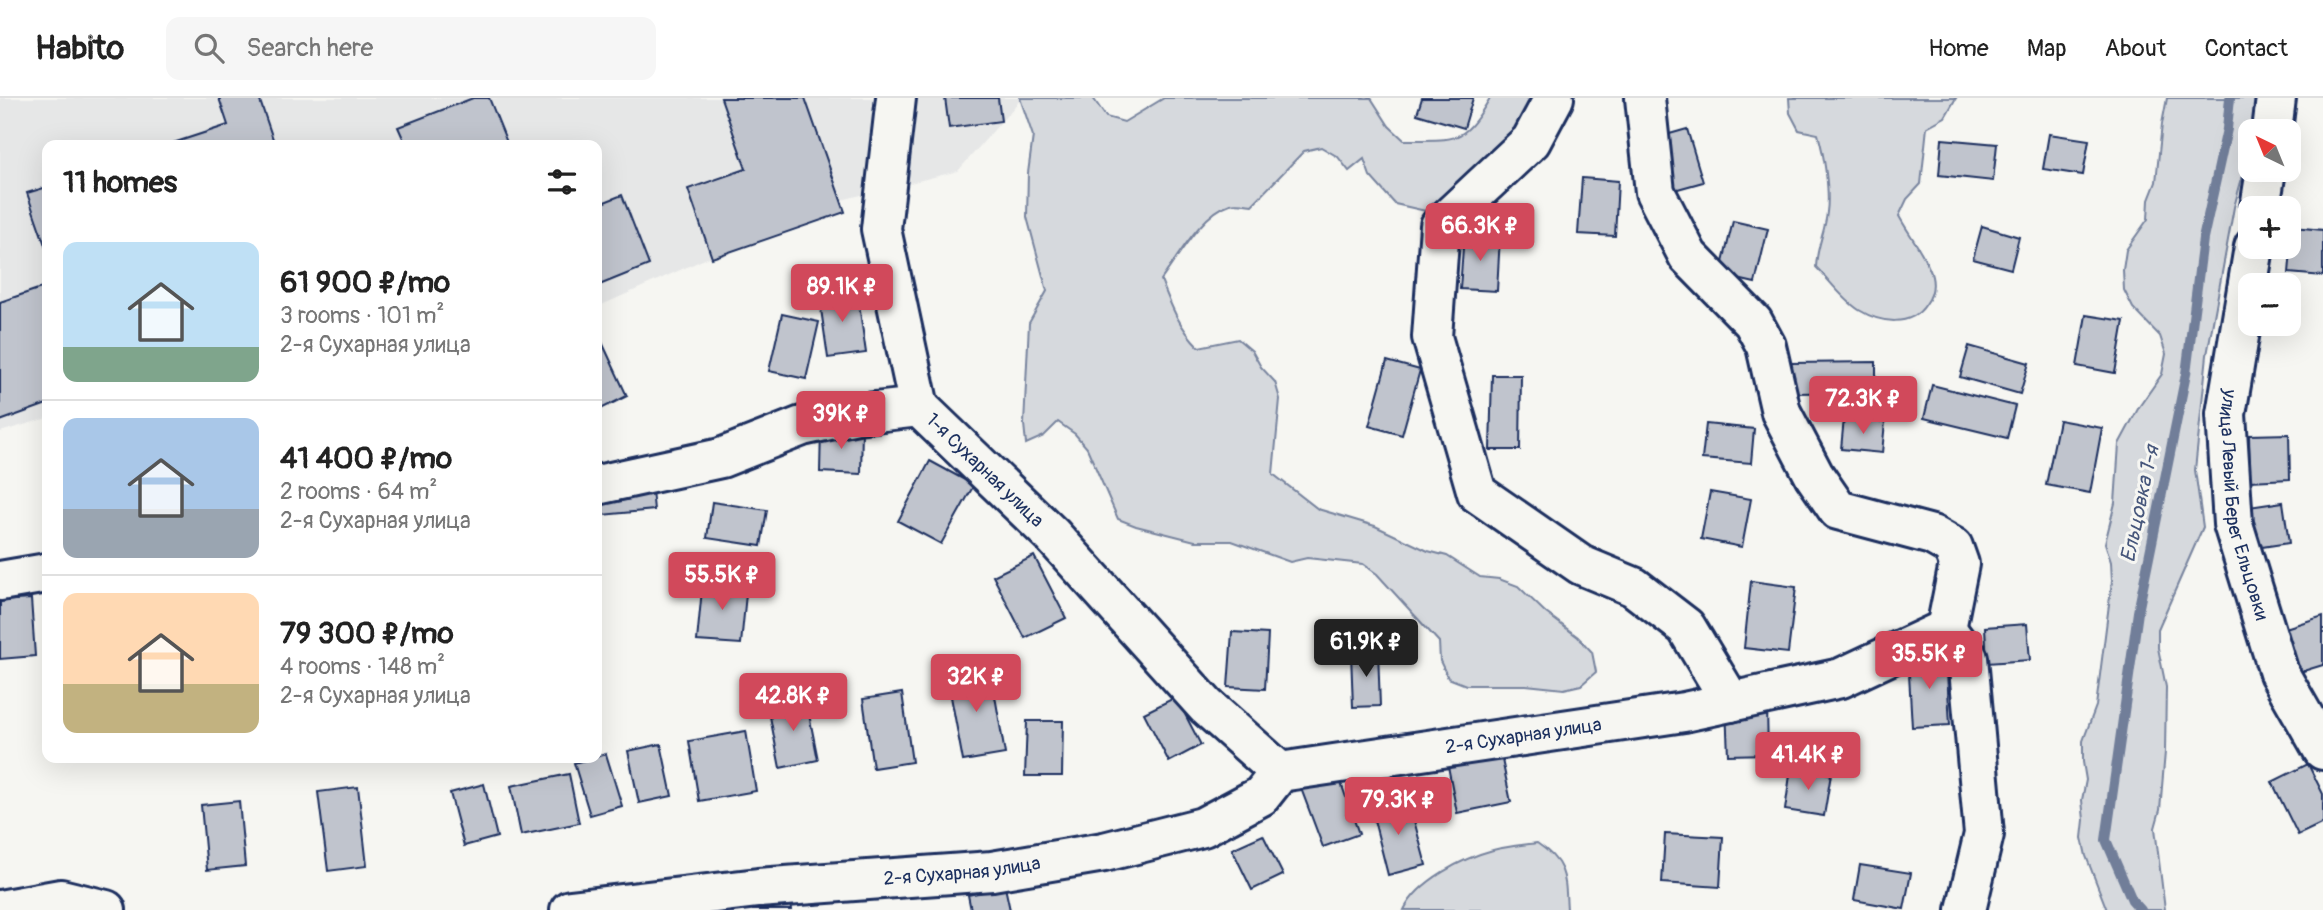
<!DOCTYPE html>
<html lang="en">
<head>
<meta charset="utf-8">
<style>
	:root { --surface:#fff; --page:#f6f6f6; --text:#222; --muted:#767676; --line:#e0e0e0; --accent:#d1495b }
	body { margin:0; font-family:Pangolin,sans-serif; background:var(--page); color:var(--text); height:100vh; display:flex; flex-direction:column; font-size:26px; white-space:nowrap }
	* { box-sizing:border-box; margin:0 }
	p { font-size:23px; color:var(--muted) }
	.icon { flex:none; width:38px; height:38px; fill:none; stroke:currentColor; stroke-width:2; stroke-linecap:round; stroke-linejoin:round }
	.map { position:relative; flex:1; overflow:hidden }
	.sheet { position:absolute; left:42px; top:42px; width:560px; height:623px; display:flex; flex-direction:column; background:var(--surface); border-radius:14px; box-shadow:0 7px 28px #0002 }
	.sheet>* { flex:none }
	.needle { width:46px; rotate:317deg }
	.tools { position:absolute; left:2238px; top:21px; display:grid; gap:14px }
	.tools a { display:grid; place-items:center; width:63px; height:63px; border-radius:14px; background:var(--surface); box-shadow:0 7px 28px #0002; font-size:35px }
	.price { position:absolute; translate:-50% -60px; padding:0 16px; border-radius:7px; background:var(--accent); color:#fff; font-size:23px; line-height:46px; filter:drop-shadow(0 2px 4px #0008) }
	.price::after { content:''; position:absolute; left:50%; top:42px; width:21px; height:16px; margin-left:-10px; background:inherit; clip-path:polygon(0 0,100% 0,50% 100%) }
	.price.active { background:#222; color:#fff }
	ul { padding:0; list-style:none }
	li { display:flex; align-items:center; gap:21px; height:175px; padding:0 21px }
	li+li { border-top:2px solid var(--line) }
	li span { display:grid; place-items:center; flex:none; width:196px; height:140px; border-radius:14px; color:#555 }
	li>.icon { margin-inline-start:auto }
	span .icon { width:84px; height:84px; fill:#fffc; stroke-width:1 }
	li b { font-size:30px }
	h2 { display:flex; justify-content:space-between; align-items:center; height:84px; padding:0 21px; font-size:30px }
	header { display:flex; align-items:center; gap:42px; box-sizing:border-box; height:98px; padding:0 35px; background:var(--surface); border-bottom:2px solid var(--line) }
	header strong { font-size:33px }
	nav { display:flex; gap:38px; margin-inline-start:auto; font-size:24px }
	.search { width:490px; height:63px; background:var(--page); display:flex; align-items:center; gap:18px; box-sizing:border-box; padding:0 24px; border-radius:14px; color:var(--muted); font-size:26px }
	.map>svg:first-child { display:block }
	.built { fill:#e6e7e7 }
	.green { fill:#d6d9dd; stroke:#78849e; stroke-width:2 }
	.lines { fill:none; stroke-linecap:round; stroke-linejoin:round }
	.stream { stroke:#717e99; stroke-width:10 }
	.building { fill:#c0c4cd; stroke:#1b2f5e; stroke-width:2 }
	.minor-casing { stroke:#1b2f5e; stroke-width:44 }
	.minor { stroke:#f6f6f2; stroke-width:38 }
	.labels { text-anchor:middle; dominant-baseline:central; stroke-width:6; stroke-linejoin:round; paint-order:stroke }
	.street-label { font-size:19px; fill:#1b2f5e; stroke:#f6f6f2 }
	.water-label { font-size:21px; font-style:italic; fill:#46567b; stroke:#f6f6f2 }
</style>
</head>
<body>
<header>
<strong>Habito</strong>
<div class="search"><svg class="icon" aria-label="search" viewBox="0 0 24 24"><circle cx="10" cy="10" r="6"/><path d="M15 15l6 6"/></svg>Search here</div>
<nav><a>Home</a><a>Map</a><a>About</a><a>Contact</a></nav>
</header>
<div class="map">
<svg width="2323" height="812" viewBox="0 0 2323 812">
	<rect width="100%" height="100%" fill="#f6f6f2"/>
	<filter id="ink" filterUnits="userSpaceOnUse"><feTurbulence type="fractalNoise" baseFrequency=".0143" numOctaves="2"/><feDisplacementMap in="SourceGraphic" scale="14" xChannelSelector="R" yChannelSelector="G"/><feConvolveMatrix kernelMatrix="1 2 1 2 8 2 1 2 1" color-interpolation-filters="sRGB"/></filter>
	<g filter="url(#ink)">
		<!-- built -->
		<polygon class="built" points="0,0 1022,0 958,73 833,104 597,209 597,47 47,47 47,320 0,334"/>
		<!-- green -->
		<g class="green">
			<path d="M1020,0H1093L1106,19L1124,24L1164,0H1371L1389,28L1404,42C1456,41 1462,48 1490,0H1564L1430,114L1395,106L1370,78L1364,61L1349,73L1338,59L1321,49L1304,53L1252,107C1245,106 1237,104 1230,106C1202,115 1178,159 1161,182C1171,208 1179,229 1199,249L1238,241L1252,253L1261,269L1275,284L1280,301L1273,376L1318,411L1375,428L1428,453L1447,458L1480,479L1499,481L1518,488L1546,515L1578,539L1592,554L1596,574L1581,587L1564,591L1526,587H1466L1448,580L1440,563L1439,544L1377,476L1363,466L1307,460L1290,464L1232,443H1195L1136,428L1118,421L1087,350L1075,336L1058,324L1044,338L1026,346L1024,326L1029,225L1047,193L1027,119L1028,75L1033,38Z"/>
			<path d="M1789,0H1956L1945,19L1927,29L1921,86L1907,101L1899,118C1908,135 1922,152 1929,170C1935,183 1934,195 1926,206C1911,230 1880,225 1859,212C1843,202 1829,182 1816,169C1817,147 1825,135 1827,114C1830,92 1824,57 1818,36L1799,32L1790,15Z"/>
			<polygon points="2167,0 2263,0 2256,33 2250,33 2250,51 2234,109 2207,257 2195,372 2203,429 2158,531 2158,550 2166,589 2165,654 2160,712 2155,730 2165,812 2107,812 2086,758 2082,740 2084,722 2082,702 2086,682 2083,664 2083,643 2096,608 2112,483 2111,464 2105,445 2115,405 2119,346 2139,309 2162,276 2166,256 2160,238 2133,210 2124,192 2123,172 2126,152 2148,121 2149,102 2156,84 2162,26"/>
			<path d="M1537,745C1567,765 1565,779 1567,812H1404C1418,783 1463,760 1493,752C1508,748 1523,747 1537,745Z"/>
		</g>
		<g class="lines">
			<!-- stream -->
			<polyline class="stream" points="2141,812 2132,802 2106,742 2138,514 2186,276 2203,141 2227,31 2230,0"/>
		</g>
		<!-- building -->
		<g class="building">
			<polygon points="219,0 259,0 275,47 167,47 228,27"/>
			<polygon points="473,0 489,0 508,47 406,47 398,29"/>
			<polygon points="721,0 805,0 845,114 712,160 688,91 746,71"/>
			<polygon points="945,0 998,0 1001,23 949,30"/>
			<polygon points="1422,0 1473,0 1464,30 1417,16"/>
			<polygon points="1687,31 1703,84 1667,94 1652,41"/>
			<polygon points="2049,36 2089,42 2083,77 2043,71"/>
			<polygon points="1942,41 1997,46 1993,83 1939,77"/>
			<polygon points="1582,80 1618,83 1615,138 1578,136"/>
			<polygon points="47,89 47,153 27,95"/>
			<polygon points="622,97 649,167 597,188 597,107"/>
			<polygon points="1733,123 1768,131 1755,185 1720,177"/>
			<polygon points="1982,128 2019,139 2011,171 1973,161"/>
			<polygon points="2293,129 2323,132 2323,178 2289,175"/>
			<polygon points="1464,136 1500,138 1497,193 1460,191"/>
			<polygon points="47,188 47,306 0,323 0,204"/>
			<polygon points="857,192 866,255 828,260 819,197"/>
			<polygon points="782,216 819,224 806,281 769,273"/>
			<polygon points="2086,217 2124,223 2115,275 2077,268"/>
			<polygon points="601,242 627,298 597,313 597,244"/>
			<polygon points="1969,248 2029,265 2020,296 1960,279"/>
			<polygon points="1387,263 1420,272 1402,337 1369,328"/>
			<polygon points="1876,264 1876,294 1792,295 1791,265"/>
			<polygon points="1492,277 1521,277 1520,352 1490,352"/>
			<polygon points="1932,287 2015,308 2007,340 1924,320"/>
			<polygon points="1844,320 1885,324 1882,355 1841,351"/>
			<polygon points="2059,322 2102,330 2090,395 2046,387"/>
			<polygon points="1706,326 1754,331 1751,365 1702,361"/>
			<polygon points="821,331 862,332 861,376 820,374"/>
			<polygon points="2289,336 2290,381 2250,383 2249,337"/>
			<polygon points="930,363 974,387 941,446 898,423"/>
			<polygon points="651,382 654,412 602,417 599,387"/>
			<polygon points="1710,394 1751,401 1742,449 1701,441"/>
			<polygon points="712,404 767,412 761,448 707,440"/>
			<polygon points="2283,404 2289,445 2255,450 2249,409"/>
			<polygon points="1034,458 1066,520 1025,540 993,478"/>
			<polygon points="703,481 747,486 741,546 697,543"/>
			<polygon points="1751,483 1796,489 1788,555 1744,550"/>
			<polygon points="31,501 35,558 0,561 0,503"/>
			<polygon points="2323,518 2323,567 2287,578 2273,534"/>
			<polygon points="2027,526 2030,562 1987,565 1985,529"/>
			<polygon points="1232,534 1268,536 1265,591 1228,589"/>
			<polygon points="1378,553 1380,608 1353,609 1351,555"/>
			<polygon points="1946,557 1950,627 1912,629 1908,559"/>
			<polygon points="990,569 1005,656 963,663 947,577"/>
			<polygon points="902,595 912,664 873,670 863,601"/>
			<polygon points="1176,599 1201,647 1169,664 1144,615"/>
			<polygon points="806,601 818,662 780,670 768,608"/>
			<polygon points="1767,609 1768,656 1728,657 1726,610"/>
			<polygon points="1027,623 1063,623 1062,678 1025,678"/>
			<polygon points="746,633 756,693 699,703 689,643"/>
			<polygon points="661,646 672,698 639,705 628,653"/>
			<polygon points="606,656 622,708 590,717 574,665"/>
			<polygon points="1501,657 1511,704 1457,715 1448,668"/>
			<polygon points="2308,666 2323,696 2323,725 2298,737 2272,684"/>
			<polygon points="1791,670 1831,676 1824,718 1785,712"/>
			<polygon points="1336,671 1359,736 1323,749 1299,685"/>
			<polygon points="569,676 579,725 521,737 511,688"/>
			<polygon points="484,686 497,739 464,748 450,695"/>
			<polygon points="358,689 367,768 328,773 318,694"/>
			<polygon points="1408,700 1426,767 1388,777 1371,710"/>
			<polygon points="239,703 245,768 207,772 201,707"/>
			<polygon points="1665,736 1723,739 1720,789 1662,785"/>
			<polygon points="1263,737 1283,777 1252,792 1232,751"/>
			<polygon points="1860,767 1911,775 1904,811 1854,802"/>
			<polygon points="1005,789 1010,812 971,812 968,797"/>
			<polygon points="791,802 792,812 753,812 753,807"/>
		</g>
		<g class="lines">
			<!-- minor casing -->
			<g class="minor-casing">
				<g id="minor">
					<polyline points="896,0 881,131 919,309"/>
					<polyline points="1554,0 1531,43 1440,128 1432,239 1477,395 1581,467 1634,489 1686,529 1731,604"/>
					<polyline points="1645,0 1655,94 1688,158 1753,224 1766,248 1781,314 1814,377 1838,412 1932,437 1953,449 1959,466 1946,531"/>
					<polyline points="2272,33 2276,0"/>
					<polyline points="2260,110 2266,72"/>
					<path id="s1" d="M2254,149L2226,316L2233,426L2279,575L2323,652"/>
					<path id="s2" d="M597,387L721,360L802,328L857,316L919,309L1052,437L1206,608L1280,674"/>
					<polyline points="0,483 47,475"/>
					<polyline points="0,812 61,801 106,812"/>
					<path id="s3" d="M570,812L758,790L992,773L1104,754L1203,729L1261,698L1280,674L1684,614L1841,580L1946,531L1968,560L1984,736L1966,812"/>
				</g>
			</g>
			<!-- minor -->
			<use href="#minor" class="minor"/>
		</g>
	</g>
	<g class="labels">
		<!-- street labels -->
		<g class="street-label">
			<text stroke="none"><textPath href="#s2" startOffset="424">1-я Сухарная улица</textPath></text>
			<text stroke="none"><textPath href="#s1" startOffset="262">улица Левый Берег Ельцовки</textPath></text>
			<text stroke="none"><textPath href="#s3" startOffset="982">2-я Сухарная улица</textPath></text>
			<text stroke="none"><textPath href="#s3" startOffset="394">2-я Сухарная улица</textPath></text>
		</g>
		<!-- water labels -->
		<g class="water-label">
			<text transform="translate(2140 406) rotate(-78)">Ельцовка 1-я</text>
		</g>
	</g>
</svg>
<div class="tools">
<a><svg class="needle" viewBox="-14 -14 28 28"><path d="M0-13l5 13h-10z" fill="#e53935"/><path d="M0 13l5-13h-10z" fill="#767676"/></svg></a>
<a>+</a>
<a>−</a>
</div>
<b class="price" style="left:1480px;top:165px">66.3K ₽</b>
<b class="price" style="left:842px;top:226px">89.1K ₽</b>
<b class="price" style="left:1863px;top:338px">72.3K ₽</b>
<b class="price" style="left:841px;top:353px">39K ₽</b>
<b class="price" style="left:722px;top:514px">55.5K ₽</b>
<b class="price active" style="left:1366px;top:581px">61.9K ₽</b>
<b class="price" style="left:1929px;top:593px">35.5K ₽</b>
<b class="price" style="left:976px;top:616px">32K ₽</b>
<b class="price" style="left:793px;top:635px">42.8K ₽</b>
<b class="price" style="left:1808px;top:694px">41.4K ₽</b>
<b class="price" style="left:1398px;top:739px">79.3K ₽</b>
<section class="sheet">
<h2>11 homes<svg class="icon" aria-label="filters" viewBox="0 0 24 24"><path d="M4 7h16M4 17h16"/><circle cx="9" cy="7" r="2"/><circle cx="15" cy="17" r="2"/></svg></h2>
<ul>
<li><span style="background:linear-gradient(#bfe0f5 75%,#7fa58c 0)"><svg class="icon" aria-label="home" viewBox="0 0 24 24"><path d="M3 11l9-7 9 7M6 9v11h12V9"/></svg></span><div><b>61 900 ₽/mo</b><p>3 rooms · 101 m²</p><p>2-я Сухарная улица</p></div></li>
<li><span style="background:linear-gradient(#a9c7e8 65%,#9aa5b1 0)"><svg class="icon" aria-label="home" viewBox="0 0 24 24"><path d="M3 11l9-7 9 7M6 9v11h12V9"/></svg></span><div><b>41 400 ₽/mo</b><p>2 rooms · 64 m²</p><p>2-я Сухарная улица</p></div></li>
<li><span style="background:linear-gradient(#ffd9b3 65%,#c2b280 0)"><svg class="icon" aria-label="home" viewBox="0 0 24 24"><path d="M3 11l9-7 9 7M6 9v11h12V9"/></svg></span><div><b>79 300 ₽/mo</b><p>4 rooms · 148 m²</p><p>2-я Сухарная улица</p></div></li>
</ul>
</section>
</div>
</body>
</html>
